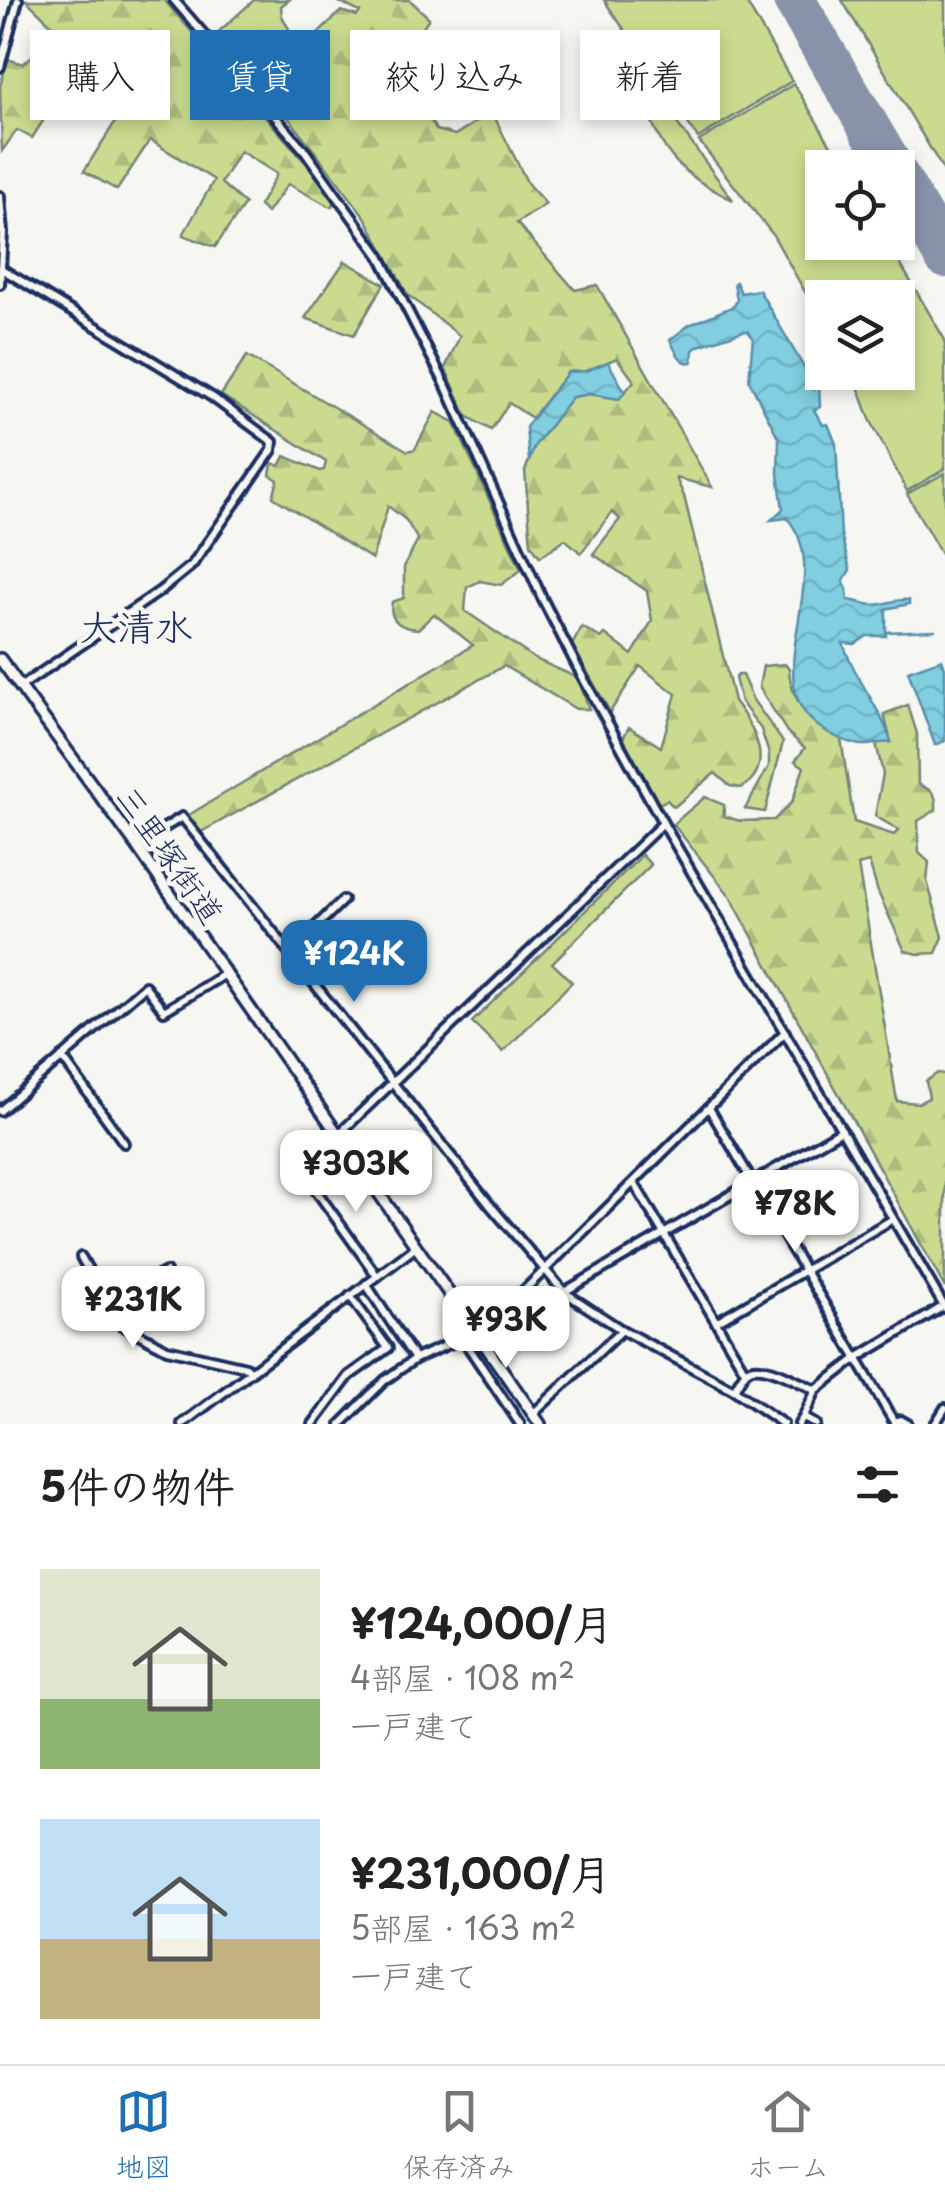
<!DOCTYPE html>
<html lang="ja">
<head>
<meta charset="utf-8">
<style>
	:root { --surface:#fff; --page:#f6f6f6; --text:#222; --muted:#767676; --line:#e0e0e0; --accent:#1f6fb2 }
	body { margin:0; font-family:"Playpen Sans","Klee One",sans-serif; background:var(--page); color:var(--text); height:100vh; display:flex; flex-direction:column; font-size:38px; white-space:nowrap }
	* { box-sizing:border-box; margin:0 }
	p { font-size:32px; color:var(--muted) }
	.icon { flex:none; width:55px; height:55px; fill:none; stroke:currentColor; stroke-width:2; stroke-linecap:round; stroke-linejoin:round }
	.map { position:relative; height:1424px; overflow:hidden }
	.drawer { display:flex; flex-direction:column; background:var(--surface); flex:1 }
	.drawer>* { flex:none }
	.banner { position:absolute; left:30px; top:30px; width:885px; height:90px; display:flex; gap:20px }
	.fabs { position:absolute; left:805px; top:150px; display:grid; gap:20px }
	.fabs a { display:grid; place-items:center; width:110px; height:110px; border-radius:0px; background:var(--surface); box-shadow:0 5px 15px #0003; font-size:50px }
	.price { position:absolute; translate:-50% -85px; padding:0 22px; border-radius:20px; background:#fff; color:#222; font-size:32px; line-height:65px; filter:drop-shadow(0 2px 5px #0008) }
	.price::after { content:''; position:absolute; left:50%; top:60px; width:30px; height:22px; margin-left:-15px; background:inherit; clip-path:polygon(0 0,100% 0,50% 100%) }
	.price.current { background:var(--accent); color:#fff }
	ul { padding:0; list-style:none }
	li { display:flex; align-items:center; gap:30px; height:250px; padding:0 40px }
	li span { display:grid; place-items:center; flex:none; width:280px; height:200px; border-radius:0px; color:#555 }
	li>.icon { margin-inline-start:auto }
	span .icon { width:120px; height:120px; fill:#fffc; stroke-width:1 }
	li b { font-size:42px }
	h2 { display:flex; justify-content:space-between; align-items:center; height:120px; padding:0 40px; font-size:42px }
	.chip { padding:0 35px; border-radius:0px; background:var(--surface); box-shadow:0 5px 15px #0003; font-size:35px; line-height:90px }
	.chip.current { background:var(--accent); color:#fff }
	.tab-bar { display:flex; justify-content:space-around; align-items:center; height:140px; border-top:2px solid var(--line); background:var(--surface); font-size:28px; color:var(--muted) }
	.tab-bar a { display:grid; justify-items:center; gap:5px }
	.tab-bar .current { color:var(--accent) }
	.map>svg:first-child { display:block }
	.green { fill:#cadb8f; stroke:#728576; stroke-width:2.5 }
	.forest { fill:url(#forest-firs); stroke:#728576; stroke-width:2.5 }
	.water { fill:url(#water-waves); stroke:#588eab; stroke-width:2.5 }
	.lines { fill:none; stroke-linecap:round; stroke-linejoin:round }
	.stream { stroke:#588eab; stroke-width:2.5 }
	.runway { stroke:#8892a8; stroke-width:42 }
	.minor-casing { stroke:#1b2f5e; stroke-width:14 }
	.major-casing { stroke:#1b2f5e; stroke-width:16 }
	.minor { stroke:#f6f6f2; stroke-width:6 }
	.major { stroke:#f6f6f2; stroke-width:9 }
	.labels { text-anchor:middle; dominant-baseline:central; stroke-width:9; stroke-linejoin:round; paint-order:stroke }
	.street-label { font-size:32px; fill:#1b2f5e; stroke:#f6f6f2 }
	.quarter-label { font-size:38px; fill:#1b2f5e; stroke:#f6f6f2 }
</style>
</head>
<body>
<div class="map">
<svg width="945" height="1424" viewBox="0 0 945 1424">
	<defs>
		<pattern id="forest-firs" width="22" height="20" patternUnits="userSpaceOnUse" patternTransform="scale(2.5)"><rect width="22" height="20" fill="#cadb8f"/><path d="M5 1l3.5 6h-7zM16 11l3.5 6h-7z" fill="#adbc7e"/></pattern>
		<pattern id="water-waves" width="16" height="10" patternUnits="userSpaceOnUse" patternTransform="scale(2.5)"><rect width="16" height="10" fill="#80cedf"/><path d="M0 5q4-4 8 0t8 0" fill="none" stroke="#6eb1c2"/></pattern>
	</defs>
	<rect width="100%" height="100%" fill="#f6f6f2"/>
	<filter id="ink" filterUnits="userSpaceOnUse"><feTurbulence type="fractalNoise" baseFrequency=".01" numOctaves="2"/><feDisplacementMap in="SourceGraphic" scale="20" xChannelSelector="R" yChannelSelector="G"/><feConvolveMatrix kernelMatrix="1 2 1 2 8 2 1 2 1" color-interpolation-filters="sRGB"/></filter>
	<g filter="url(#ink)">
		<!-- green -->
		<g class="green">
			<polygon points="604,0 745,0 792,81 698,138"/>
			<polygon points="842,0 945,0 945,173"/>
			<path d="M634,64L733,200C661,166 655,137 634,64Z"/>
			<polygon points="794,84 844,167 822,168 822,242 888,243 945,340 945,469 907,491 870,419 853,373 898,372 898,298 822,298 822,322 773,235 699,141"/>
			<polygon points="945,473 945,561 907,494"/>
		</g>
		<!-- forest -->
		<g class="forest">
			<polygon points="26,0 164,0 338,200 331,207 288,184 267,213 259,206 277,174 240,151 221,183 245,204 215,247 183,235 214,180 150,140 117,190 84,171 117,119 114,115 129,95 131,82 85,57"/>
			<path d="M254,0H289L281,6L282,16L301,51L341,11L357,16L360,12L335,0H410L429,18L421,30L391,49L436,130L455,135L492,112L528,184L546,204L517,223L575,290L597,285L712,487L676,478L684,496L734,701C753,726 777,767 741,788L730,786L715,773L674,807L667,800L659,804L623,738L629,727L661,747L676,694L640,666L610,712L572,645L582,627L601,638L605,634L632,655L652,621L647,591L593,554L620,519L612,512L581,553L565,539L540,557L531,544L525,471L535,445L572,397L590,394L619,399L634,381L617,358L586,371L568,372L532,418L509,403L491,430L467,416L445,368L460,336L408,295L365,217L292,122L215,35Z"/>
			<polygon points="41,48 49,48 75,71 32,138 17,130 2,151 0,86 8,59 23,64"/>
			<polygon points="345,261 384,284 354,335 305,318"/>
			<path d="M247,356L408,451L415,449L435,412L454,422L521,570L501,585L480,581L467,587L465,611L535,659L578,678L589,709H576L504,666L201,832L187,816L473,645L434,614L418,629C401,628 388,621 392,602L404,598V567L418,540L406,520L388,506L372,559L273,497L278,480L270,475L272,463L280,466L285,456L320,471L324,470L326,462L221,395Z"/>
			<path d="M785,664L789,669C791,704 812,723 841,739L854,822L894,835L899,830L875,816L883,774L876,743L891,742L884,714L908,705L917,734L918,784C933,791 937,793 936,810L918,821L919,853L929,862L927,881L943,937L936,953L918,954L905,951L878,892L869,862L858,865L897,1101L918,1103L929,1098L926,1081L938,1073L945,1074V1288L730,896L673,824L705,797L724,805V816L740,821L774,820L792,802L804,767L795,761L805,748L787,732L759,687L763,666Z"/>
			<polygon points="738,675 742,675 753,700 783,742 765,812 745,809 769,766 769,754 761,729 741,702 735,678"/>
			<polygon points="642,855 651,865 552,963 572,982 503,1052 472,1022"/>
		</g>
		<!-- water -->
		<g class="water">
			<path d="M736,282L741,293L759,290L810,378V387L814,390L819,385L820,407L814,410L823,425L828,424L836,444L841,534L850,570L843,581L847,589L848,600C856,601 867,605 873,605C887,605 895,598 909,600V604L886,609V636H867L855,644L843,643C854,678 880,706 891,742C881,742 870,746 860,745C847,743 835,737 824,730C750,685 839,577 787,518L771,520L783,509L778,474L779,439L749,380L753,338L748,331H743L698,346L693,350L692,362C680,365 675,349 670,340L689,325L734,306L737,300L734,283Z"/>
			<polygon points="608,362 625,392 619,399 590,394 572,397 535,445 529,461 526,427 568,372 586,371"/>
			<polygon points="942,659 945,668 945,741 935,745 908,671"/>
		</g>
		<g class="lines">
			<!-- stream -->
			<polyline class="stream" points="886,632 935,630"/>
			<!-- runway -->
			<g class="runway">
				<polyline points="794,0 893,168"/>
				<polyline points="898,176 945,257"/>
			</g>
			<!-- minor casing -->
			<g class="minor-casing">
				<g id="minor">
					<polyline points="174,0 305,151 380,256 445,384 543,600 582,676 663,823 945,1308"/>
					<polyline points="0,67 18,0"/>
					<polyline points="0,196 3,233 0,284"/>
					<polyline points="0,268 212,397 273,442 272,450 192,565 160,591 20,687"/>
					<polyline points="136,845 182,817 489,1204 564,1292 622,1330 734,1390 783,1424"/>
					<polyline points="289,953 343,900"/>
					<polyline points="62,1057 124,1143"/>
					<polyline points="709,1108 894,1422 901,1420 908,1424"/>
					<polyline points="0,1111 145,986 164,1011 225,974"/>
					<polyline points="338,1135 663,823"/>
					<polyline points="305,1175 377,1276"/>
					<polyline points="634,1183 745,1371"/>
					<polyline points="81,1257 118,1323 167,1349 246,1367 251,1371"/>
					<polyline points="366,1284 415,1359"/>
					<polyline points="564,1292 842,1130"/>
					<polyline points="107,1302 166,1272"/>
					<polyline points="716,1322 893,1219"/>
					<polyline points="478,1336 785,1032"/>
					<polyline points="463,1339 520,1424"/>
					<path d="M734,1390C738,1384 742,1374 748,1370C761,1360 801,1384 816,1390L803,1418"/>
					<polyline points="816,1390 857,1358 944,1306"/>
					<polyline points="533,1414 622,1330"/>
					<polyline points="182,1424 416,1247"/>
					<polyline points="313,1424 349,1376 388,1348 350,1296"/>
					<polyline points="341,1424 385,1380 415,1359 476,1332"/>
					<polyline points="799,1424 803,1418 816,1424"/>
					<polyline points="935,1424 945,1408"/>
				</g>
			</g>
			<!-- major casing -->
			<g class="major-casing">
				<polyline id="major" points="0,659 136,845 540,1424"/>
			</g>
			<!-- minor -->
			<use href="#minor" class="minor"/>
			<!-- major -->
			<use href="#major" class="major"/>
		</g>
	</g>
	<g class="labels">
		<!-- street labels -->
		<g class="street-label">
			<text transform="translate(171 854) rotate(55)">三里塚街道</text>
		</g>
		<!-- quarter labels -->
		<g class="quarter-label">
			<text x="136" y="625">大清水</text>
		</g>
	</g>
</svg>
<div class="fabs">
<a><svg class="icon" aria-label="locate" viewBox="0 0 24 24"><circle cx="12" cy="12" r="6"/><path d="M12 2v4M12 18v4M2 12h4M18 12h4"/></svg></a>
<a><svg class="icon" aria-label="layers" viewBox="0 0 24 24"><path d="M12 4l9 5-9 5-9-5zM3 14l9 5 9-5"/></svg></a>
</div>
<b class="price current" style="left:354px;top:1005px">¥124K</b>
<b class="price" style="left:356px;top:1215px">¥303K</b>
<b class="price" style="left:795px;top:1255px">¥78K</b>
<b class="price" style="left:133px;top:1351px">¥231K</b>
<b class="price" style="left:506px;top:1371px">¥93K</b>
<div class="banner">
<a class="chip">購入</a>
<a class="chip current">賃貸</a>
<a class="chip">絞り込み</a>
<a class="chip">新着</a>
</div>
</div>
<section class="drawer">
<h2>5件の物件<svg class="icon" aria-label="filters" viewBox="0 0 24 24"><path d="M4 7h16M4 17h16"/><circle cx="9" cy="7" r="2"/><circle cx="15" cy="17" r="2"/></svg></h2>
<ul>
<li><span style="background:linear-gradient(#dfe7d0 65%,#8fb573 0)"><svg class="icon" aria-label="home" viewBox="0 0 24 24"><path d="M3 11l9-7 9 7M6 9v11h12V9"/></svg></span><div><b>¥124,000/月</b><p>4部屋 · 108 m²</p><p>一戸建て</p></div></li>
<li><span style="background:linear-gradient(#bfe0f5 60%,#c2b280 0)"><svg class="icon" aria-label="home" viewBox="0 0 24 24"><path d="M3 11l9-7 9 7M6 9v11h12V9"/></svg></span><div><b>¥231,000/月</b><p>5部屋 · 163 m²</p><p>一戸建て</p></div></li>
</ul>
</section>
<nav class="tab-bar">
<a class="current"><svg class="icon" aria-label="map" viewBox="0 0 24 24"><path d="M3 6l6-2 6 2 6-2v14l-6 2-6-2-6 2zM9 4v14M15 6v14"/></svg>地図</a>
<a><svg class="icon" aria-label="saved" viewBox="0 0 24 24"><path d="M7 4h10v16l-5-4-5 4z"/></svg>保存済み</a>
<a><svg class="icon" aria-label="home" viewBox="0 0 24 24"><path d="M3 11l9-7 9 7M6 9v11h12V9"/></svg>ホーム</a>
</nav>
</body>
</html>
